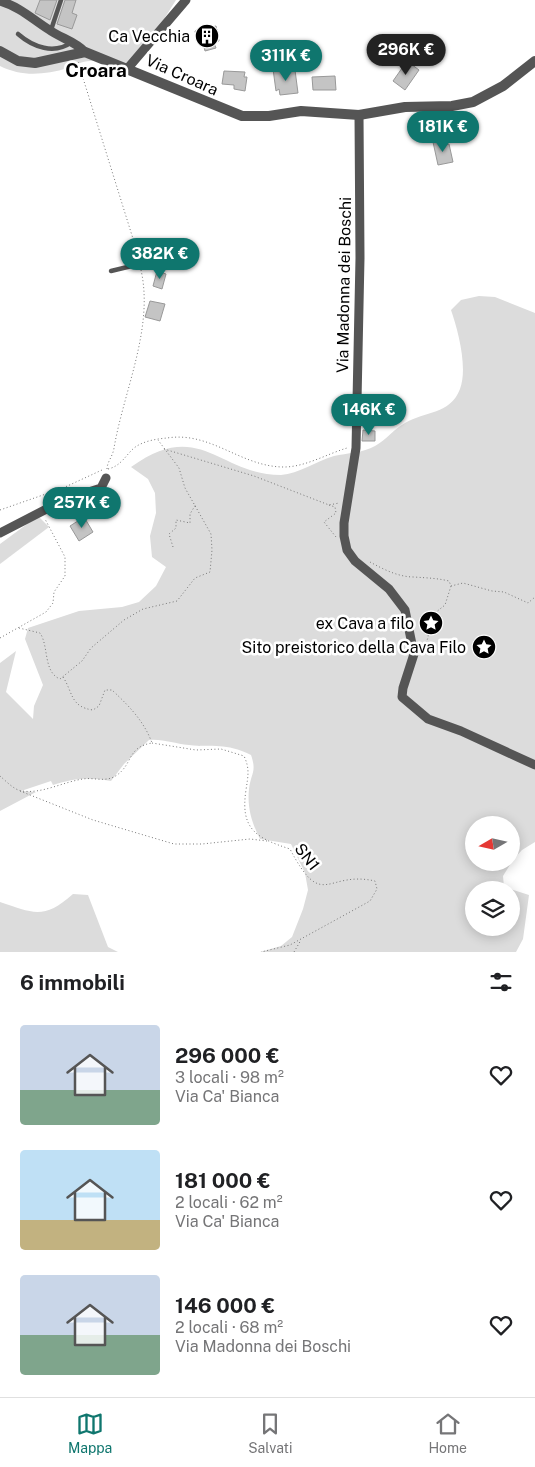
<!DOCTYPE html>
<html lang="it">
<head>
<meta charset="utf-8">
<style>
	:root { --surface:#fff; --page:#f6f6f6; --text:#202124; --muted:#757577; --line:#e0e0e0; --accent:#0f766e }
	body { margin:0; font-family:"Public Sans",sans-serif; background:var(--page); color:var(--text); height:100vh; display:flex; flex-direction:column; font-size:19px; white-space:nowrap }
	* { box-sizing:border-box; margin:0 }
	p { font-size:16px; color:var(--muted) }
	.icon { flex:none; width:28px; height:28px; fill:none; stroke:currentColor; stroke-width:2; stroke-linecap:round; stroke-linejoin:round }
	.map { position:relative; height:952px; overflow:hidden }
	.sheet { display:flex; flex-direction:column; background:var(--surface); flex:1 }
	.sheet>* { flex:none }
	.needle { width:32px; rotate:261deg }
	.tools { position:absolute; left:465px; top:816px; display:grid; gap:10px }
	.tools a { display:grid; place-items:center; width:55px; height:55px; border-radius:50%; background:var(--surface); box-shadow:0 2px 12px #0003; font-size:25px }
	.price { position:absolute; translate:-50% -42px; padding:0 11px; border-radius:18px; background:var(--accent); color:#fff; font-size:16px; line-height:32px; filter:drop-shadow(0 1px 2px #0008) }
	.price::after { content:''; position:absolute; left:50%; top:30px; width:15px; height:11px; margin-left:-8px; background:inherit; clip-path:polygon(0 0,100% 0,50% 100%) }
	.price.current { background:#222; color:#fff }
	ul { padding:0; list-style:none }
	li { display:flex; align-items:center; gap:15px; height:125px; padding:0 20px }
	li span { display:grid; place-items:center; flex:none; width:140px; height:100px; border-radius:5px; color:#555 }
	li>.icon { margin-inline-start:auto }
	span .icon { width:60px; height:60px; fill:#fffc; stroke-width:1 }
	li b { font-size:21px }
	h2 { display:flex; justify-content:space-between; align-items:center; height:60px; padding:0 20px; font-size:21px }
	.menu { display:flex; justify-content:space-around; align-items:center; height:70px; border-top:1px solid var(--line); background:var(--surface); font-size:14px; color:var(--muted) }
	.menu a { display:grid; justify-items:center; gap:2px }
	.menu .current { color:var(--accent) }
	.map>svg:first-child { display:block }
	.green { fill:#dcdcdc; fill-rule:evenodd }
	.building { fill:#c4c4c4; stroke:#999 }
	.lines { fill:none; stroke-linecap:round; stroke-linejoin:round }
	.path { stroke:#777; stroke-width:1; stroke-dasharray:1 2.5; stroke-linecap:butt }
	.service { stroke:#555; stroke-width:4.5 }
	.minor { stroke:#555; stroke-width:9 }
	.tertiary { stroke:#555; stroke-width:10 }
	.labels { text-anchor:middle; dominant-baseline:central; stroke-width:5; stroke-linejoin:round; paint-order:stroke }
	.poi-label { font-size:16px; fill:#000; stroke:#fff; text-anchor:end }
	.street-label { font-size:16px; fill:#000; stroke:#fff }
	.quarter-label { font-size:19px; font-weight:bold; fill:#000; stroke:#fff }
</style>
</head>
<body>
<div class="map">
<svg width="535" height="952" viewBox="0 0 535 952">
	<rect width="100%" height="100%" fill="#fff"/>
	<!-- green -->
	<g class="green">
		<path d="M0,0H176L130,73C118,68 104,59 90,61C82,61 75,65 68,68C44,75 22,77 0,66Z"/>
		<path d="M479,296L495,297L535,313V842L522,850L511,862V825H474V862L511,863L503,876L504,887L529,895L523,939L516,952H260L281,946L292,937L303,909L308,890L305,873L291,844L260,839C252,823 247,808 249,789C251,773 257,772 251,755C225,742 214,748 189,745C174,744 165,739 149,740L124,764L111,781C89,777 74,778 53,785L51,781L21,791L36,792L0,811V663L16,651L6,692L33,719L34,706L43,685L25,639L28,628L79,611L122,607L139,602L156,586L166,567L152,557L150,536L156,513L155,493L148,479L131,467C200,417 219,475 281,475C299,474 316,461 334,456C347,453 363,453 375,446C386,440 394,429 405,423C425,411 450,415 460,389C468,368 458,330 451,310L461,300ZM474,890H511V928H474Z"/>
		<polygon points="38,516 49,527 0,564 0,544"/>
		<path d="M73,894L88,895L108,947L118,952H0V902C33,913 44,920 73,894Z"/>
	</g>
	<!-- building -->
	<g class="building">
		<polygon points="40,0 57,0 50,20 35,13"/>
		<polygon points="65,0 76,0 72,13 77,15 72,29 57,24"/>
		<polygon points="216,26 219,41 214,43 216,48 205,51 203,43 198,44 195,31"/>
		<polygon points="407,61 419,70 405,90 393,81"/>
		<polygon points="282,68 282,71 295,70 298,93 280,95 279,89 276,91 273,69"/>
		<polygon points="224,71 245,72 244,77 247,77 245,91 234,89 234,85 222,84"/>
		<polygon points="335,76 336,90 313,90 312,77"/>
		<polygon points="443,140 445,145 449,144 453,162 438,165 433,142"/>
		<polygon points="157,271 166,274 162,289 153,286"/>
		<polygon points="150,301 165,304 160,321 145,317"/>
		<polygon points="363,396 370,397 370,411 363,411"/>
		<polygon points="363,430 375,431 375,441 362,441"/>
		<polygon points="84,517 93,532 79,541 70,526"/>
	</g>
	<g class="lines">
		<!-- path -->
		<g class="path">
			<polyline points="78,62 139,258"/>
			<polyline points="164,449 254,476 329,505 339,503"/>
			<path d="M107,469C107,462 113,456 114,448C124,390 154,328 141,270"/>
			<path d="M108,469C121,466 125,456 134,448C143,441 156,439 167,438C211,431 241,467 284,467C305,467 327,454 347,448"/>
			<polyline points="329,505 335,507 336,513 324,522 336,537"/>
			<polyline points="0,510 63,488 102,470"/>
			<polyline points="173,547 169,534 176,528 176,520 190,523 190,514 196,504"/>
			<path d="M370,562C383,569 398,577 414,577C427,578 436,578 449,581L451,586L463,583L492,591L504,592L528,603L535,597"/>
			<path d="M19,628L40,633C49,646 43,672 60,679L82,661L91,648L124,620L143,609L177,601L195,578L210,572L212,550L211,534L185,488L179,468L158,440"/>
			<polyline points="0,638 46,612 53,603 54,592 65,576 65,557 45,519"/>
			<path d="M421,648C435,633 424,634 426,620L445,605L451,586"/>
			<path d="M152,743L196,750L221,749L244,756C250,769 248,776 246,790C240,829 256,838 290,849C323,912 326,870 375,881L377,889L370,901L290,945L261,952"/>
			<path d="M0,776C6,781 14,790 22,791C42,794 63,782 83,779C94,777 106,783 117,775C133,764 127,747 152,743C144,721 129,706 112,690H105L99,706L93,710C70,707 73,692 63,677"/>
			<polyline points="20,791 93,820 174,844 202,844 250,839 267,841"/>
			<polyline points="294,952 301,940"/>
		</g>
		<!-- service -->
		<g class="service">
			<polyline points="51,30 61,0"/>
			<path d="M18,34C33,47 54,55 72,42"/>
			<polyline points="111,271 140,264"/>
		</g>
		<!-- minor -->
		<g class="minor">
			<path d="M0,1C20,7 31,18 48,29C60,38 75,41 85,52"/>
			<polyline points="128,68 186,0"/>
			<polyline points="359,115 360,258 356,448 344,523 344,536 347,550 355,561 389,589 405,610 414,654 403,688 402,697 428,719 461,731 535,765"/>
			<polyline points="0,533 64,500 101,488 106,478"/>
		</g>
		<!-- tertiary -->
		<polyline class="tertiary" points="0,51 18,61 35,63 85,52 242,116 269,116 301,111 359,115 405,107 452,106 473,102 503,86 535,61"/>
	</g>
	<!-- icons -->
	<defs>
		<g id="building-disc" transform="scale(1.25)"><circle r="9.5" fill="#000" stroke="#fff"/><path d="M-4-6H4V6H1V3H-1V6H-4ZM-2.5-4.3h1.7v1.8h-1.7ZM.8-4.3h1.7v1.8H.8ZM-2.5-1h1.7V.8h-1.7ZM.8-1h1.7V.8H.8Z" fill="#fff"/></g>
		<g id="sight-disc" transform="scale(1.25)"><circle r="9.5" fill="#000" stroke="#fff"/><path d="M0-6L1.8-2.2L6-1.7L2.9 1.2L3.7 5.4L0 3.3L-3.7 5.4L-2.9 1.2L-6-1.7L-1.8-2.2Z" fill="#fff"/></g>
	</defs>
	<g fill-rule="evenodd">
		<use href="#building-disc" x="207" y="36"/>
		<use href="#sight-disc" x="431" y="623"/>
		<use href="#sight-disc" x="484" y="647"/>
	</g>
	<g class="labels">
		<!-- poi labels -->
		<g class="poi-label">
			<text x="190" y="36">Ca Vecchia</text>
			<text x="414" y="623">ex Cava a filo</text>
			<text x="466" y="647">Sito preistorico della Cava Filo</text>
		</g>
		<!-- street labels -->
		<g class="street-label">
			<text transform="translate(182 75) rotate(24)">Via Croara</text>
			<text transform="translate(344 285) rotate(-89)">Via Madonna dei Boschi</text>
			<text transform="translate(307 857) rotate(52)">SN1</text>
		</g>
		<!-- quarter labels -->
		<g class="quarter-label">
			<text x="96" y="70">Croara</text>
		</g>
	</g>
</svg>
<div class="tools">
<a><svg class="needle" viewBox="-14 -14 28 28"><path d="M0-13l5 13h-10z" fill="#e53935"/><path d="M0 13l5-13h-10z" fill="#757577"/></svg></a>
<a><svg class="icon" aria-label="layers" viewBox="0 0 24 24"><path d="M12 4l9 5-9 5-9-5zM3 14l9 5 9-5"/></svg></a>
</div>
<b class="price current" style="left:406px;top:76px">296K €</b>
<b class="price" style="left:286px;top:82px">311K €</b>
<b class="price" style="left:443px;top:153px">181K €</b>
<b class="price" style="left:160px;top:280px">382K €</b>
<b class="price" style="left:369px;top:436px">146K €</b>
<b class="price" style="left:82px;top:529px">257K €</b>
</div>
<section class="sheet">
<h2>6 immobili<svg class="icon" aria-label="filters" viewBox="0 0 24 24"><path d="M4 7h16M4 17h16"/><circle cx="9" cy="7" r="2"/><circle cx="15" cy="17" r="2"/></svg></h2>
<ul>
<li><span style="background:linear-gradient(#c9d6e8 65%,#7fa58c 0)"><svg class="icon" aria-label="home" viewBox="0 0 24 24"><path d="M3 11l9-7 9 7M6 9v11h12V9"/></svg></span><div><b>296 000 €</b><p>3 locali · 98 m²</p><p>Via Ca' Bianca</p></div><svg class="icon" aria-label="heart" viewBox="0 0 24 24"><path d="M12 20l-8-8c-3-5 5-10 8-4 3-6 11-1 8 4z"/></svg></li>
<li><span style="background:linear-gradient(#bfe0f5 70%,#c2b280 0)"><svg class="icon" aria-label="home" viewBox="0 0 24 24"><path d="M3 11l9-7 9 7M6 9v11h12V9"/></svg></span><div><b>181 000 €</b><p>2 locali · 62 m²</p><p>Via Ca' Bianca</p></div><svg class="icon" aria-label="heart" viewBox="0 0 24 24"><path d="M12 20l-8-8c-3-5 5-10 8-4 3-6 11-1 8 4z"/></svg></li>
<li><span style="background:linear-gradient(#c9d6e8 60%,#7fa58c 0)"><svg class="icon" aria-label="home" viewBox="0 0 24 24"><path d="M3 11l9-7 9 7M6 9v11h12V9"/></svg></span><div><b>146 000 €</b><p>2 locali · 68 m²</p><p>Via Madonna dei Boschi</p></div><svg class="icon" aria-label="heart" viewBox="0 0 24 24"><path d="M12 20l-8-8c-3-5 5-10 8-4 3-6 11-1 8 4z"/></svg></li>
</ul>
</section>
<nav class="menu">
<a class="current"><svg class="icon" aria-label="map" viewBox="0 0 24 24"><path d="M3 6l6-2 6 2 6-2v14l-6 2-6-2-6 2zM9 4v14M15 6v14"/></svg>Mappa</a>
<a><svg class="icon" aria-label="saved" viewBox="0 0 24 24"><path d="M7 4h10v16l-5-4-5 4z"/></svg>Salvati</a>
<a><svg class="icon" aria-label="home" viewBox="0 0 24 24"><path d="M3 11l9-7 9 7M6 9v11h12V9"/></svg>Home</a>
</nav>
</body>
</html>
